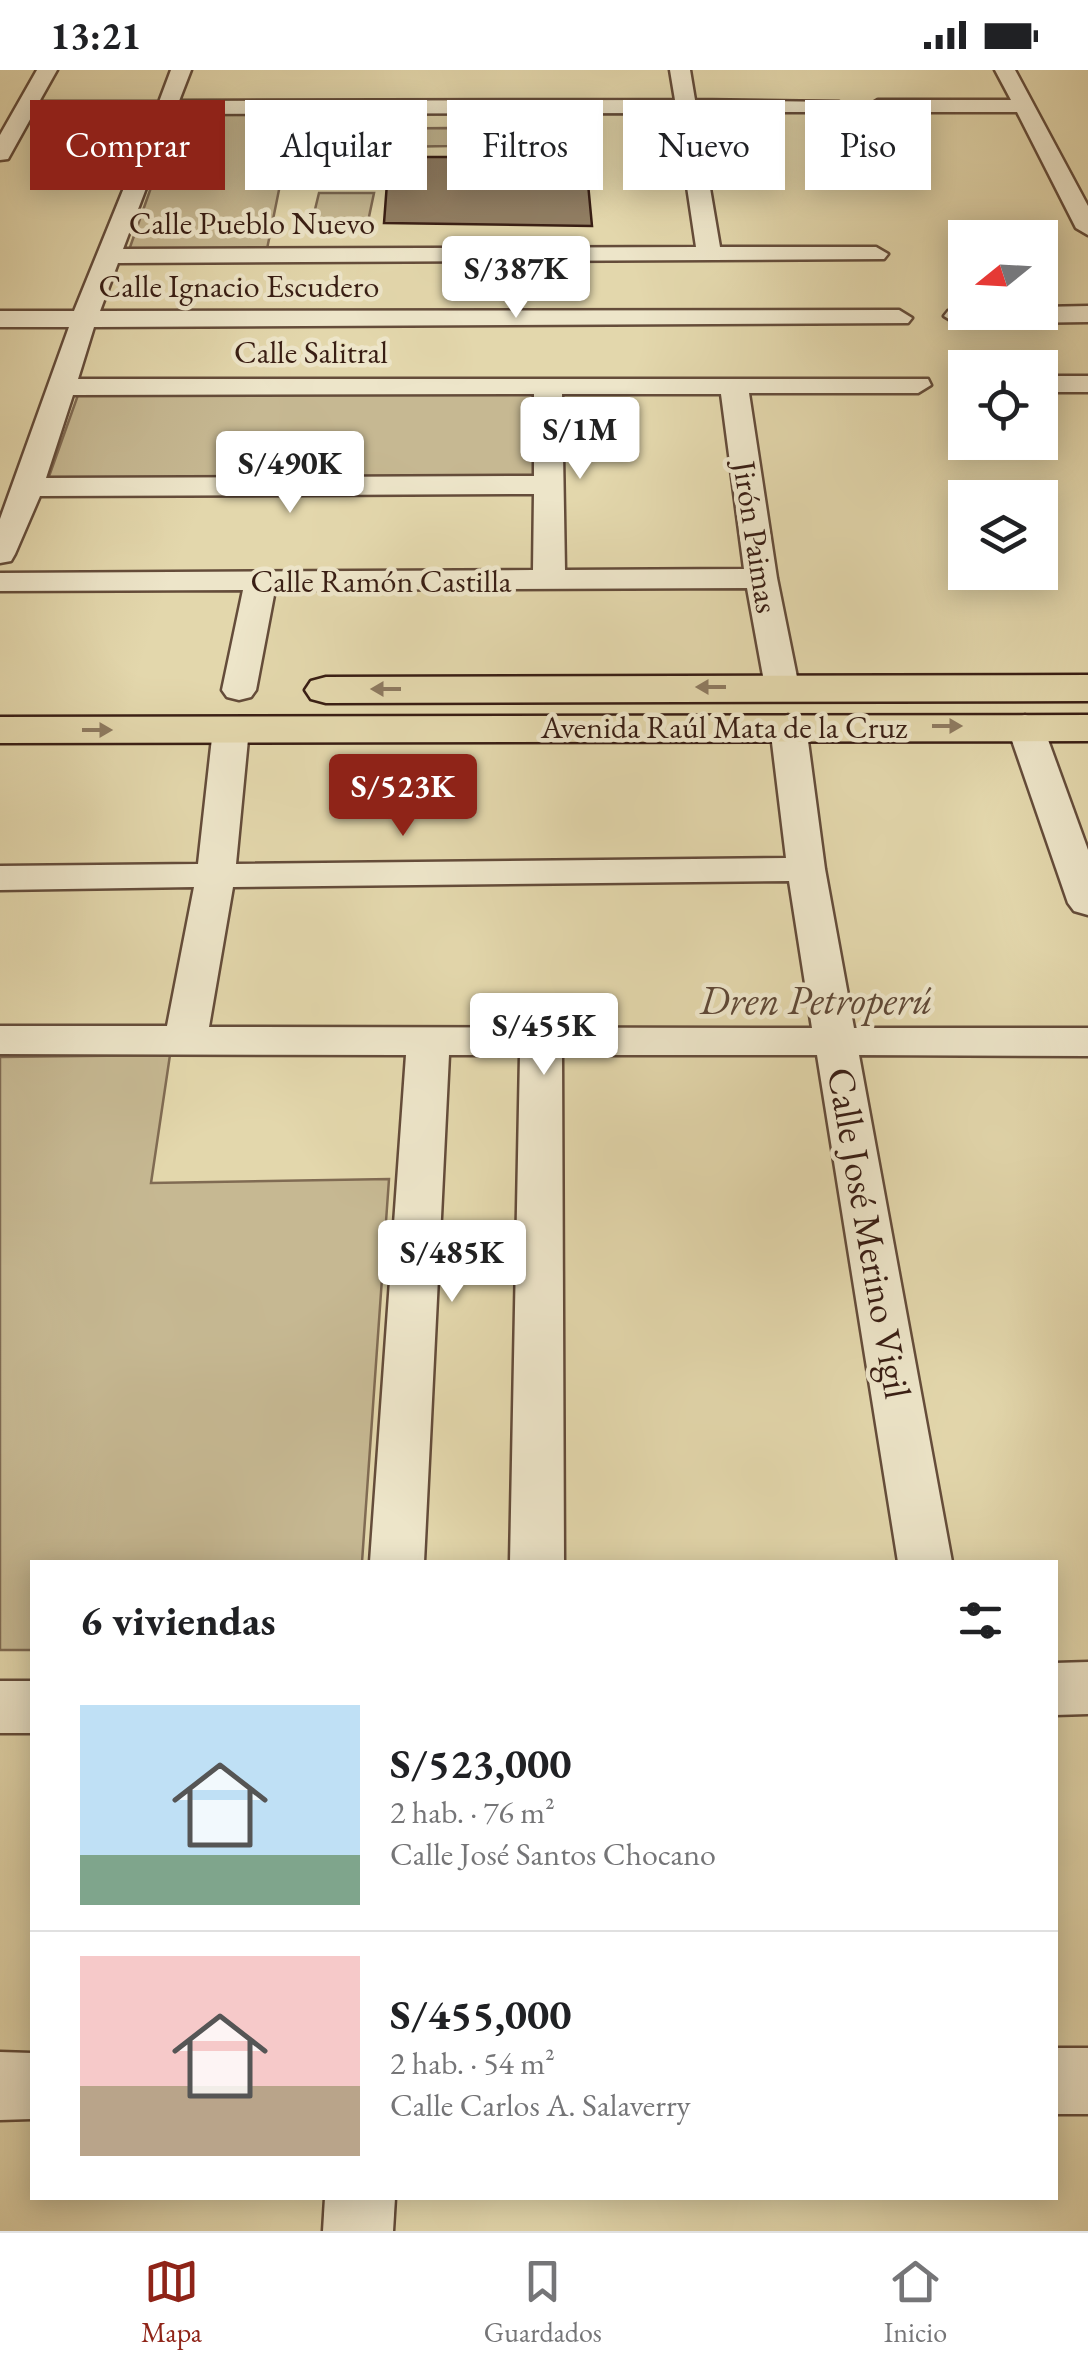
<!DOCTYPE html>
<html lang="es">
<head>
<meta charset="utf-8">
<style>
	:root { --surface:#fff; --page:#f2f2f2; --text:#202124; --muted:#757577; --line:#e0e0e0; --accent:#8f2418 }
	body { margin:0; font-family:"EB Garamond",serif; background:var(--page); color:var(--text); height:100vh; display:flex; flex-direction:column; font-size:38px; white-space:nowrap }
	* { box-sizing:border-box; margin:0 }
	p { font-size:32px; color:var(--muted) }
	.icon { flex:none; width:55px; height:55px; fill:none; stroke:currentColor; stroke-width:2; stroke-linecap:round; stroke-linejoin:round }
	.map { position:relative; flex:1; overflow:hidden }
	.drawer { position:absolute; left:30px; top:1490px; width:1028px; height:640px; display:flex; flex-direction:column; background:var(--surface); border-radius:0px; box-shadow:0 5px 25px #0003 }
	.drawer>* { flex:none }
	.banner { position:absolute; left:30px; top:30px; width:1030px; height:90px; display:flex; gap:20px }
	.needle { width:65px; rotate:252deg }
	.tools { position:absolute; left:948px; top:150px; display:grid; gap:20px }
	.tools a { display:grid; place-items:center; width:110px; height:110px; border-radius:0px; background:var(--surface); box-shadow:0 5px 25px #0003; font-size:50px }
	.price { position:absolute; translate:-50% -85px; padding:0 22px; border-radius:10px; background:#fff; color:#222; font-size:32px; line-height:65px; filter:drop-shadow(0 2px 5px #0008) }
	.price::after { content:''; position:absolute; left:50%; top:60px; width:30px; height:22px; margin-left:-15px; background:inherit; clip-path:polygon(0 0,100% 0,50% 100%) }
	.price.current { background:var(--accent); color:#fff }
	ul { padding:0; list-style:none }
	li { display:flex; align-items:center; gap:30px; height:250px; padding:0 50px }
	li+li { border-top:2px solid var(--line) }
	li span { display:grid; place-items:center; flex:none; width:280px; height:200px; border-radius:0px; color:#555 }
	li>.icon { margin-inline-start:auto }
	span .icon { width:120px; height:120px; fill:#fffc; stroke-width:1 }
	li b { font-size:42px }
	h2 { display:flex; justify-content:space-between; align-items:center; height:120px; padding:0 50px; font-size:42px }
	.chip { padding:0 35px; border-radius:0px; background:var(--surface); box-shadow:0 5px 25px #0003; font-size:35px; line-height:90px }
	.chip.current { background:var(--accent); color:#fff }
	.status { display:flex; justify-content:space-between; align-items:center; height:70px; padding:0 50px; background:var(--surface); direction:ltr }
	.status svg { height:28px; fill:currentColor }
	.dock { display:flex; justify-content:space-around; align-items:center; height:140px; border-top:2px solid var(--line); background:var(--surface); font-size:28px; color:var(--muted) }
	.dock a { display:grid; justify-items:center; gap:5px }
	.dock .current { color:var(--accent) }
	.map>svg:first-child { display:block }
	.green { fill:#c6b892; stroke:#806b53; stroke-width:2.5 }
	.building { fill:#917e63; stroke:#391e14; stroke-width:2.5 }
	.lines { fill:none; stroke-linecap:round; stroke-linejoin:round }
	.minor-casing { stroke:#644c3a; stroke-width:5 }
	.major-casing { stroke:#391e14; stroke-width:5 }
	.minor { fill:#ede5c9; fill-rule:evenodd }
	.major { fill:#e3d7ac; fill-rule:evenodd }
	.oneway { fill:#8e7a60 }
	.labels { text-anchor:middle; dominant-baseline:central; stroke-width:9; stroke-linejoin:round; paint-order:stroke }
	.far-street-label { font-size:32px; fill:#391e14; stroke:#ede5c9 }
	.street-label { font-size:38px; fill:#391e14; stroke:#ede5c9 }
	.water-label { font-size:40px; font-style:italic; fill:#604937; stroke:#ede5c9 }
</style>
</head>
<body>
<div class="status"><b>13:21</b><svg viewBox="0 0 49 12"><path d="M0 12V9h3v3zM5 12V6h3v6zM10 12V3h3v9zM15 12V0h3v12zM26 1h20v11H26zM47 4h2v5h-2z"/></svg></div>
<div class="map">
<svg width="1088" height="2161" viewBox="0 0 1088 2161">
	<rect width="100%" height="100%" fill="#e3d7ac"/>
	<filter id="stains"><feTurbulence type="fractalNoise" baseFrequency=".002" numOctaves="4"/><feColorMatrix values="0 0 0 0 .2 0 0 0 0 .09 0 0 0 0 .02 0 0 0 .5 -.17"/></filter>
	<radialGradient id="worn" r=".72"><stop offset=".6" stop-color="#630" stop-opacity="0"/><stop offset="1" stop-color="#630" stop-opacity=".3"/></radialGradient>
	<!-- green -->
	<g class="green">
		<polygon points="178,41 295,41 267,179 129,180"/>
		<polygon points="449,58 449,76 340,78 341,59"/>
		<polygon points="319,123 374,123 366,161 310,160"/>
		<polygon points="533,322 534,408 47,412 78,325"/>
		<polygon points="170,985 151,1113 389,1109 362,1492 32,1492 32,1580 0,1580 0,987"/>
	</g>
	<!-- building -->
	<polygon class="building" points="416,87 548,87 550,103 587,103 592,156 384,153 387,113 415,113"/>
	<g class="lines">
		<!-- minor casing -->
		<g class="minor-casing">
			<g id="minor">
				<path d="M37,0H57L39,32H159L171,0H191L179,31L675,30L670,0H690L695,30L839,32L842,36L832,42H697L720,177H876L888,184L884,189L118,193L100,241L899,240L912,248L908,253L94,257L78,309H928L931,315L918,323H749L777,508L799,617L794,624H770L765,617L747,518L275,520L256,620L251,627L239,630L227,627L222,620L243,520L0,521V503L533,500L534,424L40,426L15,484L11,491L0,493V449L69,257H0V241H74L154,44H33L8,89L0,90V65ZM676,43L696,177L123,179L174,44ZM534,324V406L46,408L73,325ZM562,324H721L744,499L565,500Z"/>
				<polygon points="995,0 1015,0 1088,136 1088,165 1076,158 1017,42 878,42 868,36 878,30 1011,30"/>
				<polygon points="1088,236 1088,252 957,254 944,246 948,241 965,238 965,242 1040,242 1040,237"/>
				<rect x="1040" y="306" width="48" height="16"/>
				<path d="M788,645L800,649L806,656L825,799L854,958H1088V986L859,985L952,1492H898L817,985H562L564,1492H510L520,985H449L424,1492H370L406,985L0,984V956H167L194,817L0,820V796L198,794L213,659L219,652L231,648L243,652L249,659L236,794L786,788L770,656L776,649ZM789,811L812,958L209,957L233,817Z"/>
				<polygon points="1025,645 1037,649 1043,656 1088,780 1088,845 1074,841 1068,833 1007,656 1013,649"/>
				<polygon points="1088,1592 1088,1644 1055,1645 1055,1593"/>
				<rect x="0" y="1611" width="32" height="52"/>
				<rect x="1055" y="1978" width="33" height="66"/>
				<polygon points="0,1982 32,1983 32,2049 0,2050"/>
				<polygon points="325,2128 395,2128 393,2161 323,2161"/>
			</g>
		</g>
		<!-- major casing -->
		<g class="major-casing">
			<g id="major">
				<polygon points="1088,605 1088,631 326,633 311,629 305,620 311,611 326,607"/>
				<polygon points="1088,645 1088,671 0,673 0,647"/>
			</g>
		</g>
		<!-- minor -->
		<use href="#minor" class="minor"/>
		<!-- major -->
		<use href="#major" class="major"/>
	</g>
	<!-- one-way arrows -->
	<defs><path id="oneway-solid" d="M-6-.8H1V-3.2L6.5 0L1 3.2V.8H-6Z" transform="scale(2.5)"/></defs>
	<g class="oneway">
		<use href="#oneway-solid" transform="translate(711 617) rotate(180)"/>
		<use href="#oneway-solid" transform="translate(386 619) rotate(180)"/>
		<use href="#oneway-solid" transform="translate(947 656)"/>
		<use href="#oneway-solid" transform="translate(97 660)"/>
	</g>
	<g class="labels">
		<!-- far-street labels -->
		<g class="far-street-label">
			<text x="252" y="153">Calle Pueblo Nuevo</text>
			<text x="239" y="216">Calle Ignacio Escudero</text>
			<text x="311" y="282">Calle Salitral</text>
			<text transform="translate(756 467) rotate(81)">Jirón Paimas</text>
			<text x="381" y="511">Calle Ramón Castilla</text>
			<text x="724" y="657">Avenida Raúl Mata de la Cruz</text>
		</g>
		<!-- street labels -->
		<g class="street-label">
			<text transform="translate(870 1163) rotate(80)">Calle José Merino Vigil</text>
		</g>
		<!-- water labels -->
		<g class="water-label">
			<text x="816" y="930">Dren Petroperú</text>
		</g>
	</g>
	<rect width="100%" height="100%" filter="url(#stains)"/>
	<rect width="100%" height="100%" fill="url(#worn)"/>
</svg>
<div class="tools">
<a><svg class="needle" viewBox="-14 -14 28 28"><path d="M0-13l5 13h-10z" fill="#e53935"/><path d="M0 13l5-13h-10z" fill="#757577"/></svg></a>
<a><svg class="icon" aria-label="locate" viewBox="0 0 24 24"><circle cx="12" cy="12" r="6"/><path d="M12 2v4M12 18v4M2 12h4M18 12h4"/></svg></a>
<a><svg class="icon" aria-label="layers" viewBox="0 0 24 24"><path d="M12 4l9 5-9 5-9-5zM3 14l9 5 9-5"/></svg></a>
</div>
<b class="price" style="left:516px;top:251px">S/387K</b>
<b class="price" style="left:580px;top:412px">S/1M</b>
<b class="price" style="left:290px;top:446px">S/490K</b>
<b class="price current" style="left:403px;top:769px">S/523K</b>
<b class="price" style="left:544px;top:1008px">S/455K</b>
<b class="price" style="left:452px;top:1235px">S/485K</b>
<div class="banner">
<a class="chip current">Comprar</a>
<a class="chip">Alquilar</a>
<a class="chip">Filtros</a>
<a class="chip">Nuevo</a>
<a class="chip">Piso</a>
</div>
<section class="drawer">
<h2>6 viviendas<svg class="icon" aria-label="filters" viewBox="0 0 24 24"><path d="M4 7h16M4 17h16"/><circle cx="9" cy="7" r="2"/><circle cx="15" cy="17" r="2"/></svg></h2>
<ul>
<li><span style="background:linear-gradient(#bfe0f5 75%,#7fa58c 0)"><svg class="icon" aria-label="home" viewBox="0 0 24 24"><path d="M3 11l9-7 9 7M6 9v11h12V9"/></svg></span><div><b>S/523,000</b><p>2 hab. · 76 m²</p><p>Calle José Santos Chocano</p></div></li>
<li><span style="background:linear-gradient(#f6c9c9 65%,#b9a48a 0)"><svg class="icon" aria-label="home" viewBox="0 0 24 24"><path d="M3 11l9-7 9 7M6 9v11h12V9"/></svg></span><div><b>S/455,000</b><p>2 hab. · 54 m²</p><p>Calle Carlos A. Salaverry</p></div></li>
</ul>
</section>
</div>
<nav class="dock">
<a class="current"><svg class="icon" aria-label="map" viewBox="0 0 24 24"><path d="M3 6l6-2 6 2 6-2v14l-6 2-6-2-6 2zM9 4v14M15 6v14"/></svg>Mapa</a>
<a><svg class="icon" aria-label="saved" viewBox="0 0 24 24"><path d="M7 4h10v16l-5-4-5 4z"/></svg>Guardados</a>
<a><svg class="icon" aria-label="home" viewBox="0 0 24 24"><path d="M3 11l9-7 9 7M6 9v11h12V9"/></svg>Inicio</a>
</nav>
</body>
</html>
